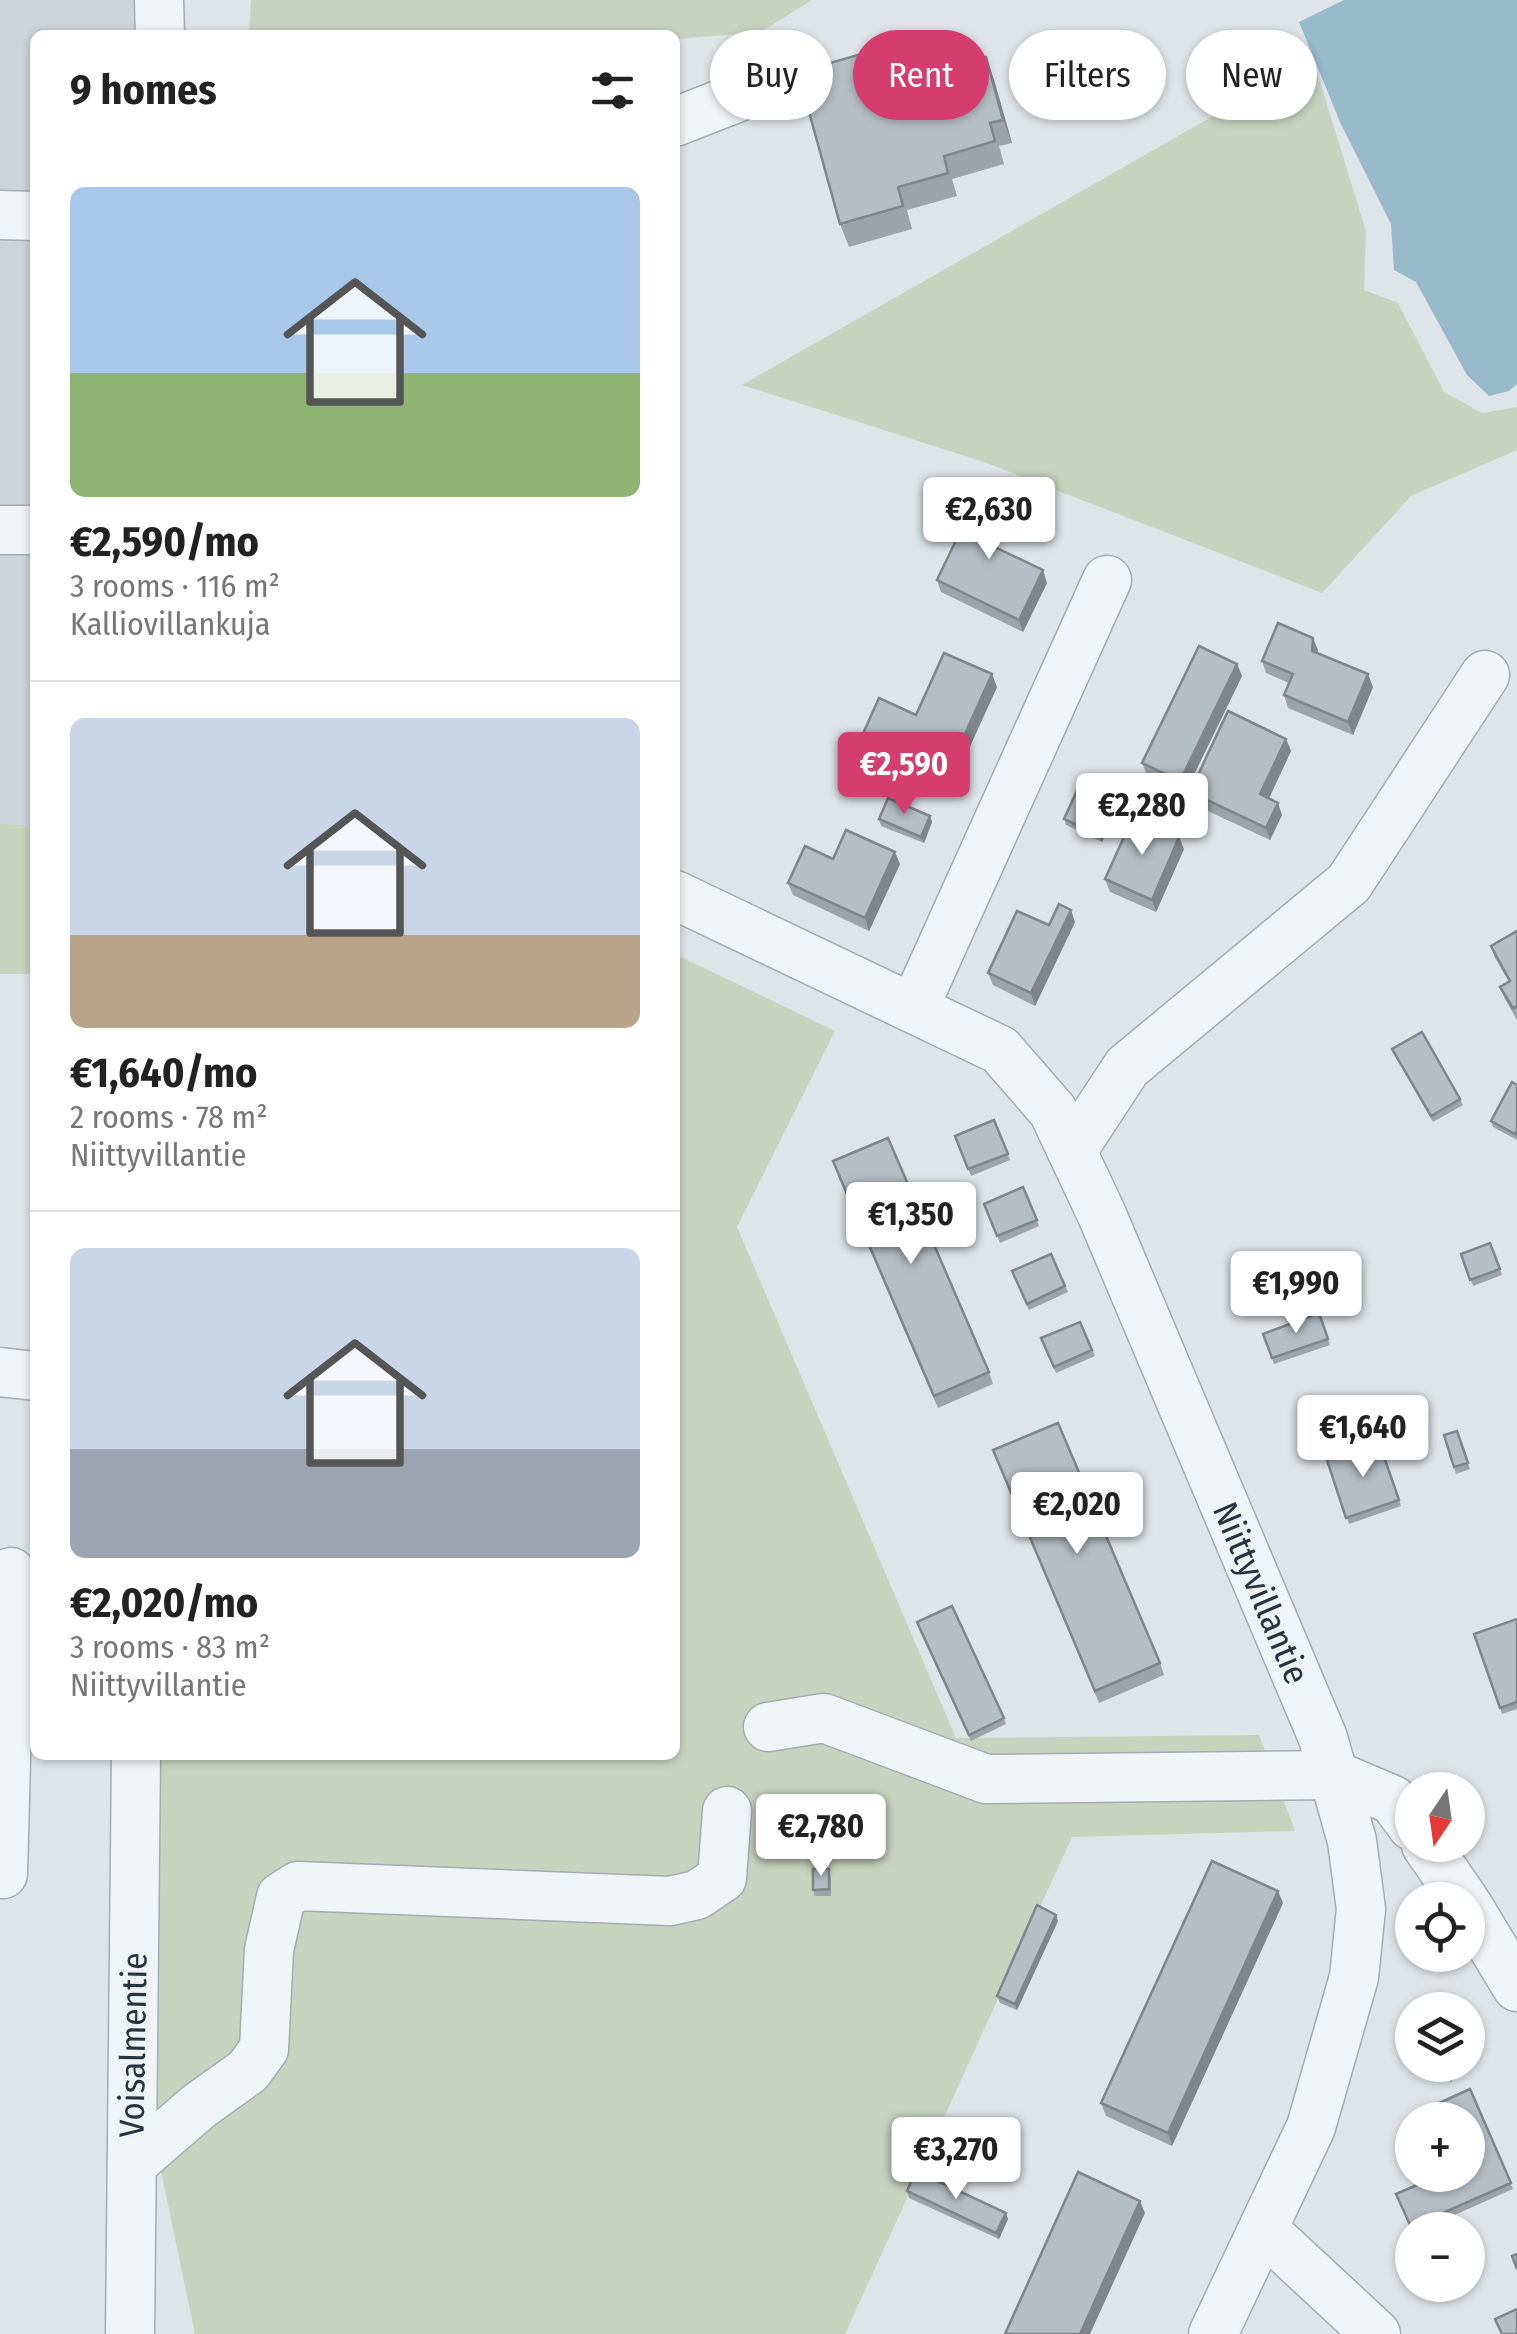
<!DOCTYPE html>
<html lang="en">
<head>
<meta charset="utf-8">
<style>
	:root { --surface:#fff; --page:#f2f2f2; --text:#222; --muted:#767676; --line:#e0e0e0; --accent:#d43d6e }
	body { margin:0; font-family:"Fira Sans Condensed",sans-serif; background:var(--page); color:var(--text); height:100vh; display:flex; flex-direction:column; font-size:38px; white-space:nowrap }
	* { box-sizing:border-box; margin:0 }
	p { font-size:32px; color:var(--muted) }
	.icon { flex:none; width:55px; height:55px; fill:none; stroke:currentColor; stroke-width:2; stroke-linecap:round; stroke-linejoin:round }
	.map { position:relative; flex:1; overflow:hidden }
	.drawer { position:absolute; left:30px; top:30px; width:650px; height:1730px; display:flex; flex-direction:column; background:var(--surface); border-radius:15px; box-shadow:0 2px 8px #0004 }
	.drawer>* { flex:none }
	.guide { position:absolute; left:710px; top:30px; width:655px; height:90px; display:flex; gap:20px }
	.needle { width:65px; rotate:193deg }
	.buttons { position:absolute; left:1395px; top:1772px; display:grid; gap:20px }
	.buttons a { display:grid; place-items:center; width:90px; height:90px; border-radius:50%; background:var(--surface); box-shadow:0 2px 8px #0004; font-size:50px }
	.price { position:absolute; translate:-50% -85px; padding:0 22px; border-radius:10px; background:#fff; color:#222; font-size:32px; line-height:65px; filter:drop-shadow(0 2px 5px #0008) }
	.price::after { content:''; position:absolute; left:50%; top:60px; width:30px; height:22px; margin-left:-15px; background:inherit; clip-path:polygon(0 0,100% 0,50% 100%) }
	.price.selected { background:var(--accent); color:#fff }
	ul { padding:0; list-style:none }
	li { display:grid; align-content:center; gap:20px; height:530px; padding:0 40px }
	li+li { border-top:2px solid var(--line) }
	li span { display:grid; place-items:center; height:310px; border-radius:15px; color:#555 }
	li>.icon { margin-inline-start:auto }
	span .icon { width:180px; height:180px; fill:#fffc; stroke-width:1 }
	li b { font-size:42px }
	h2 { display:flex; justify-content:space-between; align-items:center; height:120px; padding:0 40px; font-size:42px }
	.tag { padding:0 35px; border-radius:45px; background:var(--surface); box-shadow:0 2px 8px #0004; font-size:35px; line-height:90px }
	.tag.selected { background:var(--accent); color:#fff }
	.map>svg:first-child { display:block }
	.built { fill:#ccd4da }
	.green { fill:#c7d3bf }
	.water { fill:#97b9ca }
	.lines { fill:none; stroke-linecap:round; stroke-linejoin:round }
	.minor-casing { stroke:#a3acb2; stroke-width:51 }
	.minor { stroke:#f1f4f7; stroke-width:48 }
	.wall { fill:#9ca3a9 }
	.shaded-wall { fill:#7f858a }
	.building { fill:#b5bec5; stroke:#7f858a; stroke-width:2.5 }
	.labels { text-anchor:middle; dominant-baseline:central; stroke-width:8; stroke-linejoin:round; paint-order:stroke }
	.street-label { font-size:35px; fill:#273440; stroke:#eef3f6 }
</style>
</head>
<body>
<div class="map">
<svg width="1517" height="2334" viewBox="0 0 1517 2334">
	<rect width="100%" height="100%" fill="#dee4e8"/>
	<!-- built -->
	<polygon class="built" points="0,0 159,0 160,35 35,35 35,825 0,824"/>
	<!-- green -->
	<g class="green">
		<polygon points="251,0 812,0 761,32 675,39 675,35 249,35"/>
		<polygon points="1313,59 1366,231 1364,290 1398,303 1444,392 1482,413 1517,407 1517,450 1411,496 1322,593 984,462 742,385"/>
		<polygon points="0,824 35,825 35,974 0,974"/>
		<polygon points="675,954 835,1031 737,1227 956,1738 1259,1735 1295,1831 1072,1837 845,2334 195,2334 157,2152 160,1755 675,1755"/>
	</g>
	<!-- water -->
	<polygon class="water" points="1344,0 1517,0 1517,384 1509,391 1489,396 1467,375 1416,282 1394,270 1391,224 1340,122 1299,22"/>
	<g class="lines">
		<!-- minor casing -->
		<g class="minor-casing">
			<g id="minor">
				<polyline points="159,0 160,35"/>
				<polyline points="675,122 739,97"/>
				<polyline points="0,215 35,216"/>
				<polyline points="0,530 35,530"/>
				<polyline points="675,895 1000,1050 1053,1111 1102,1215 1323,1738 1352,1841 1361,1909 1354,1977 1311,2127 1213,2334"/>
				<polyline points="914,1008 1107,580"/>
				<polyline points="1072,1151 1127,1067 1349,883 1485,675"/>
				<polyline points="0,1372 35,1376"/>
				<polyline points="768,1727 824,1718 986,1779 1334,1775 1393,1800 1412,1826"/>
				<polyline points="1426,1845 1464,1900"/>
				<polyline points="3,1874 11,1572"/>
				<polyline points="1468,1906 1517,1987"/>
				<polyline points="132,2164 199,2106 248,2071 264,2049 269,1950 281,1897 298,1886 670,1901 697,1895 722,1878 727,1811"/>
				<polyline points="1264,2230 1376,2334"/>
				<polyline points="130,2334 136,1755"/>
			</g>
		</g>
		<!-- minor -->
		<use href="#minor" class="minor"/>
	</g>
	<!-- wall -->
	<g class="wall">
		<polygon points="986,57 994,80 1012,143 999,146 1004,164 952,179 957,196 907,210 912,229 849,247 840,224 866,74 915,60 921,75"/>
		<polygon points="1006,495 1011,508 992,546 1047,583 1023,632 941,592 937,580"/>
		<polygon points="1313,638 1317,653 1373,687 1353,735 1288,708 1284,695 1289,683 1266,673 1262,661"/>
		<polygon points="1237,664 1242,676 1185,793 1147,775 1142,763"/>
		<polygon points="997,687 951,788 866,750 861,738 916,715"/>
		<polygon points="1286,739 1291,751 1269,798 1282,815 1270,840 1195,805 1190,792"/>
		<polygon points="1120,804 1102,842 1066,825 1064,819"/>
		<polygon points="879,819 932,822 924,843 881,826"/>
		<polygon points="1184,849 1156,912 1110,892 1105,879"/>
		<polygon points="833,859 900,864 869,931 793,895 788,883"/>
		<polygon points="1075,922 1035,1006 993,985 988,973 1049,925"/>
		<polygon points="1517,931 1517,1020 1505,999 1500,987 1509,982 1495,958 1491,946"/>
		<polygon points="1392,1049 1460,1099 1463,1105 1433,1122"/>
		<polygon points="1517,1085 1517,1140 1493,1127 1491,1121"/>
		<polygon points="994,1120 1010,1160 971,1176 955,1136"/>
		<polygon points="837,1174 989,1372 993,1384 938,1408"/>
		<polygon points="1023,1187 1039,1226 1000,1243 984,1204"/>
		<polygon points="1490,1243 1502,1275 1473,1286 1461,1254"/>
		<polygon points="1051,1254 1068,1292 1029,1310 1012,1271"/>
		<polygon points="1319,1313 1330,1345 1274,1364 1263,1334"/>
		<polygon points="1080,1322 1095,1356 1056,1373 1041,1338"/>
		<polygon points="1457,1431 1470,1469 1456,1474 1444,1435"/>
		<polygon points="1379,1442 1401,1506 1349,1524 1327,1460"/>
		<polygon points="998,1462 1160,1663 1164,1675 1099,1703"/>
		<polygon points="1517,1619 1517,1709 1502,1714 1500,1708"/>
		<polygon points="919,1629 1004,1718 1006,1724 971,1741"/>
		<polygon points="831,1875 831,1896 815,1896 813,1890"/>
		<polygon points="1283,1903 1172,2146 1106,2116 1101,2103"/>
		<polygon points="1058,1921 1017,2010 1000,2003 997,1996"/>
		<polygon points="1430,2065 1460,2065 1451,2082 1431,2072"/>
		<polygon points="1470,2089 1513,2189 1421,2230 1412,2230 1412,2232 1396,2194 1440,2175"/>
		<polygon points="907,2191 1008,2219 999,2239 909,2198"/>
	</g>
	<!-- shaded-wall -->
	<g class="shaded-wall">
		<polygon points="986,57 994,80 1012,143 1003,120"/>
		<polygon points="1006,495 1011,508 988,554 984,542"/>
		<polygon points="1043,570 1047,583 1023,632 1019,620"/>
		<polygon points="1313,638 1318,650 1316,663 1312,651"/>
		<polygon points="1237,664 1242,676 1185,793 1180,781"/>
		<polygon points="992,674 997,687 951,788 946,776"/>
		<polygon points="1368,674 1373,687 1353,735 1348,722"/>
		<polygon points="1286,739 1291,751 1265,807 1260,794"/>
		<polygon points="1117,798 1120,804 1102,842 1100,836"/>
		<polygon points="1278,803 1282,815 1270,840 1266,828"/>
		<polygon points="930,816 932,822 924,843 921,837"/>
		<polygon points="1179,837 1184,849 1156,912 1152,900"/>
		<polygon points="895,852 900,864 869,931 865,918"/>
		<polygon points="1071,910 1075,922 1035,1006 1031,993"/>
		<polygon points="1278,1891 1283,1903 1172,2146 1168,2133"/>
		<polygon points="1056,1915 1058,1921 1017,2010 1015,2004"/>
		<polygon points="1454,2065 1460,2065 1451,2082 1449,2075"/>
		<polygon points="1140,2201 1145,2213 1090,2334 1080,2334"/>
		<polygon points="1006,2213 1008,2219 999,2239 996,2233"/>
	</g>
	<!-- building -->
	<g class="building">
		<polygon points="858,55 864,75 915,60 919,75 986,57 1003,120 990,123 995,141 944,156 948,173 898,187 903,206 840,224 798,72"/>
		<polygon points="983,484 1006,495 984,542 1043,570 1019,620 937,580"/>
		<polygon points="1278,623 1313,638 1312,651 1368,674 1348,722 1284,695 1293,674 1262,661"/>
		<polygon points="1199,646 1237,664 1180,781 1142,763"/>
		<polygon points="944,653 992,674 946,776 861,738 879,698 916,715"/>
		<polygon points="1228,711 1286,739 1260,794 1278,803 1266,828 1190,792"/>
		<polygon points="1081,782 1117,798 1100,836 1064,819"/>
		<polygon points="888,798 930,816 921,837 879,819"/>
		<polygon points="1133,817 1179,837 1152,900 1105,879"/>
		<polygon points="846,830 895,852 865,918 788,883 805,846 833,859"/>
		<polygon points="1059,904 1071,910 1031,993 988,973 1017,911 1049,925"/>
		<polygon points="1517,931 1517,1006 1513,1008 1500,987 1510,981 1491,946"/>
		<polygon points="1422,1032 1460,1099 1431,1116 1392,1049"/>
		<polygon points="1512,1082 1517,1085 1517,1130 1515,1134 1491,1121"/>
		<polygon points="994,1120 1008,1154 968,1169 955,1136"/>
		<polygon points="888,1138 989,1372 934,1396 833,1161"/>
		<polygon points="1023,1187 1037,1220 997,1236 984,1204"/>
		<polygon points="1490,1243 1500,1269 1470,1280 1461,1254"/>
		<polygon points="1051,1254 1065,1286 1027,1304 1012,1271"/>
		<polygon points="1319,1313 1328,1339 1272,1358 1263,1334"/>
		<polygon points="1080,1322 1092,1350 1054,1367 1041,1338"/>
		<polygon points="1058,1423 1160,1663 1095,1691 993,1450"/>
		<polygon points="1457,1431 1468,1463 1454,1467 1444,1435"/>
		<polygon points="1379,1442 1399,1500 1346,1518 1327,1460"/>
		<polygon points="952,1606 1004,1718 969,1735 917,1622"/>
		<polygon points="1517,1619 1517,1702 1500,1708 1474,1634"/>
		<polygon points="1212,1861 1278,1891 1168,2133 1101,2103"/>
		<polygon points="813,1869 829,1869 829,1889 813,1890"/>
		<polygon points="1037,1905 1056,1915 1015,2004 997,1996"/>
		<polygon points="1430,2065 1454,2065 1449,2075"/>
		<polygon points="1470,2089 1511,2183 1411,2227 1396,2194 1440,2175 1468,2175 1468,2120 1415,2120 1413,2115"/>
		<polygon points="916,2171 1006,2213 996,2233 907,2191"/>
		<polygon points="1078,2172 1140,2201 1080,2334 1005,2334"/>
		<polygon points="1517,2254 1517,2269 1512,2256"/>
		<polygon points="1517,2309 1517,2334 1502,2334 1495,2319"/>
	</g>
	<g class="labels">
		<!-- street labels -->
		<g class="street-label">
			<text transform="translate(1261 1593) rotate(67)">Niittyvillantie</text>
			<text transform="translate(133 2045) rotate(-89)">Voisalmentie</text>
		</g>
	</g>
</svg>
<div class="buttons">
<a><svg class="needle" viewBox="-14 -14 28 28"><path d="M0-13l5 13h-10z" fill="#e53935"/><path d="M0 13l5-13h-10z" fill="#767676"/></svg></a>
<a><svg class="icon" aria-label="locate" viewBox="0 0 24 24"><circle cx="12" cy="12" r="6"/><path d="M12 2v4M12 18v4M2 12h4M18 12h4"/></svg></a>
<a><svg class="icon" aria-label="layers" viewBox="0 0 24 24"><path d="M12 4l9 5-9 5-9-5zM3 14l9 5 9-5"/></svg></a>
<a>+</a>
<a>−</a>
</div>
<b class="price" style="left:989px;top:562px">€2,630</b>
<b class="price selected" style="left:904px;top:817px">€2,590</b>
<b class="price" style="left:1142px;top:858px">€2,280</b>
<b class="price" style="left:911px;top:1267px">€1,350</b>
<b class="price" style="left:1296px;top:1336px">€1,990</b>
<b class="price" style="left:1363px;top:1480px">€1,640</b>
<b class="price" style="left:1077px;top:1557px">€2,020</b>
<b class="price" style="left:821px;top:1879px">€2,780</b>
<b class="price" style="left:956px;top:2202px">€3,270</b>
<div class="guide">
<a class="tag">Buy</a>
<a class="tag selected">Rent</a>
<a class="tag">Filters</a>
<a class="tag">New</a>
</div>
<section class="drawer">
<h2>9 homes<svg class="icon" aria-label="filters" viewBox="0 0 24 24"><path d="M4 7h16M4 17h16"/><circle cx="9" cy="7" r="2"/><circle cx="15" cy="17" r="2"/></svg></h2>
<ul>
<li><span style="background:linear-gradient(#a9c7e8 60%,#8fb573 0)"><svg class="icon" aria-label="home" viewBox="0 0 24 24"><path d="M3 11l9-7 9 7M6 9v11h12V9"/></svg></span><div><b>€2,590/mo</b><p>3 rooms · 116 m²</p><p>Kalliovillankuja</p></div></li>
<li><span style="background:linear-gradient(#c9d6e8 70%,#b9a48a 0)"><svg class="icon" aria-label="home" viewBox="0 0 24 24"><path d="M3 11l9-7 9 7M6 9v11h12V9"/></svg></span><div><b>€1,640/mo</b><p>2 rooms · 78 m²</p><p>Niittyvillantie</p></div></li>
<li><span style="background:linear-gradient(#c9d6e8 65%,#9aa5b1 0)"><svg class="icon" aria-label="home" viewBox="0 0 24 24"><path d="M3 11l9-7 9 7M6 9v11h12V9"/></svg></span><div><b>€2,020/mo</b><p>3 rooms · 83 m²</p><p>Niittyvillantie</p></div></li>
</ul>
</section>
</div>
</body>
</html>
